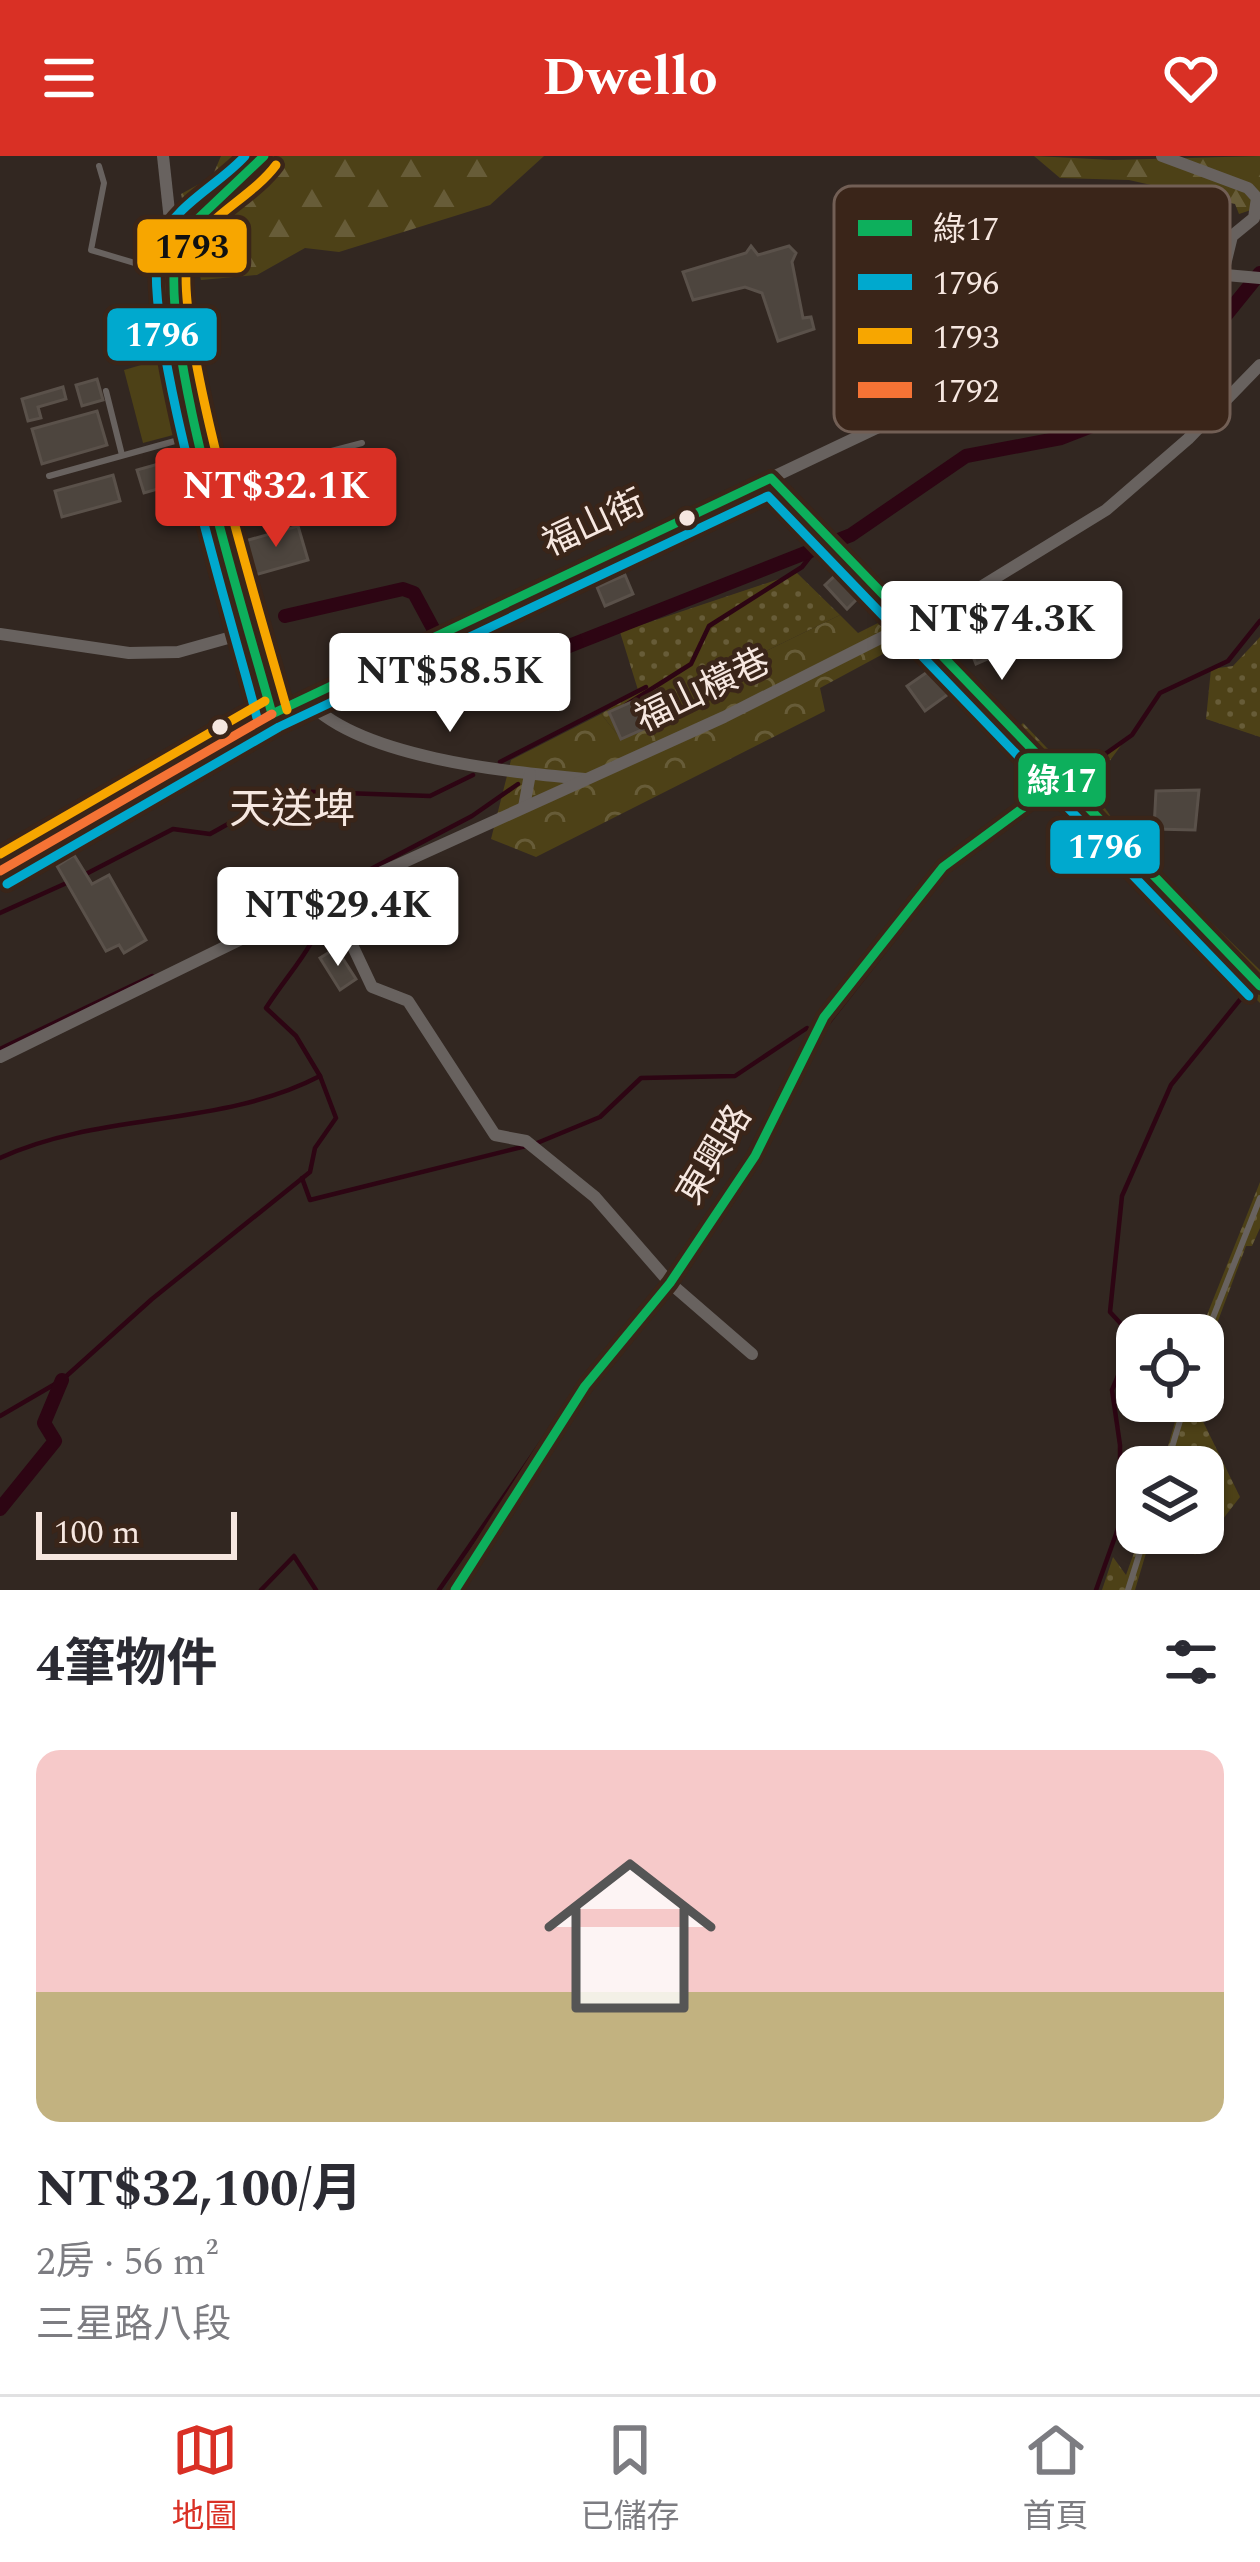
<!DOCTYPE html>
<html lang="zh-TW">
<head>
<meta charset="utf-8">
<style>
	:root { --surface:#fff; --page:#f7f7f7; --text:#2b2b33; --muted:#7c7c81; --line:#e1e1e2; --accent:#d93025 }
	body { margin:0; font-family:Spectral,"Noto Sans TC",serif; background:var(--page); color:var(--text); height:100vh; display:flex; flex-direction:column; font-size:45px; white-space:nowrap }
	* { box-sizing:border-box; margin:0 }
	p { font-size:39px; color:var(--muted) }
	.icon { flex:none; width:66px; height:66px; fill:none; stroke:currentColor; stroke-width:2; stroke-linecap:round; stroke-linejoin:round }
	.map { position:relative; height:1434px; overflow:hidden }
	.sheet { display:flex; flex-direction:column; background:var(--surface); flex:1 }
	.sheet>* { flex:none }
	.buttons { position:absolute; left:1116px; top:1158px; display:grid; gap:24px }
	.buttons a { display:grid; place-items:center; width:108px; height:108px; border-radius:24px; background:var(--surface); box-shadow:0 3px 9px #0004; font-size:60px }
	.scale { position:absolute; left:36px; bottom:30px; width:201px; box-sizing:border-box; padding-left:12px; border:6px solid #f6e7e0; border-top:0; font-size:33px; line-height:42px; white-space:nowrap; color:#f6e7e0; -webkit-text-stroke:9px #3a2519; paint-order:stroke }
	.price { position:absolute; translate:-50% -102px; padding:0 27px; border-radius:12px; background:#fff; color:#222; font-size:39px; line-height:78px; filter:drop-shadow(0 3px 6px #0008) }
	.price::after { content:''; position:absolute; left:50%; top:72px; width:36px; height:27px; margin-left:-18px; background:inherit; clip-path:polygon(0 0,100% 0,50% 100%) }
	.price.on { background:var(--accent); color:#fff }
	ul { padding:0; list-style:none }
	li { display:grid; align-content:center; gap:24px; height:636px; padding:0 36px }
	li+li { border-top:3px solid var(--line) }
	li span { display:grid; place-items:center; height:372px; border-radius:24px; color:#555 }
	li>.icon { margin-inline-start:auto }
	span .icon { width:216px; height:216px; fill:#fffc; stroke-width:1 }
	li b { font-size:51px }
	h2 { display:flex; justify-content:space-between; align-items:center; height:144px; padding:0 36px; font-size:51px }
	header { display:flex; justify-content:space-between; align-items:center; height:156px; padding:0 36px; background:var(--accent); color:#fff; font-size:54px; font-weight:700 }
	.menu { display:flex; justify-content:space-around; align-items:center; height:168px; border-top:3px solid var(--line); background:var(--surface); font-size:33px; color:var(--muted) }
	.menu a { display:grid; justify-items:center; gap:6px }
	.menu .on { color:var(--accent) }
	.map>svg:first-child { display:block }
	.grass { fill:url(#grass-dots) }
	.forest { fill:url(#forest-firs) }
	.park { fill:url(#park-crowns) }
	.pitch { fill:#4d4117 }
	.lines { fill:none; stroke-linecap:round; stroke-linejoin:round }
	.stream { stroke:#2d0513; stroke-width:4.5 }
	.canal { stroke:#2d0513; stroke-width:14 }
	.building { fill:#4d453e; stroke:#5a514a; stroke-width:3 }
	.lane { stroke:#68625f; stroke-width:6 }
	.street { stroke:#68625f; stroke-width:12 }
	.secondary { stroke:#6c6361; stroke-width:16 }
	.primary { stroke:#6a625d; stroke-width:18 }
	.bus-1-casing { stroke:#3a2519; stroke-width:18 }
	.bus-2-casing { stroke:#3a2519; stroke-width:18 }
	.bus-3-casing { stroke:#3a2519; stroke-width:18 }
	.bus-4-casing { stroke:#3a2519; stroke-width:18 }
	.bus-1 { stroke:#0daf5c; stroke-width:9 }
	.bus-2 { stroke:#00a9ce; stroke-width:9 }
	.bus-3 { stroke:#f7a600; stroke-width:9 }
	.bus-4 { stroke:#f57335; stroke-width:9 }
	.bus-dot { fill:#f6e7e0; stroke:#3a2519; stroke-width:4.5 }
	.labels { text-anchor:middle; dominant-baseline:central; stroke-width:9; stroke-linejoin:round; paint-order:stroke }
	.street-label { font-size:36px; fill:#f6e7e0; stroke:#3a2519 }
	.quarter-label { font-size:42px; fill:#f6e7e0; stroke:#3a2519 }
	.key { fill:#3a2519; stroke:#725f55; stroke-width:3 }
	.key-label { font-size:33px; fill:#f6e7e0 }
	.line-badge { stroke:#3a2519; stroke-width:4.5 }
	.badge-label { font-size:33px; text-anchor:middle; font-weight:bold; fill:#fff }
	.pale-badge-label { font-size:33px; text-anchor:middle; font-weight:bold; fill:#111 }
</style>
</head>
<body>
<header><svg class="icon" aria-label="menu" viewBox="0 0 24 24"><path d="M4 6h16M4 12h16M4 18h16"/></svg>Dwello<svg class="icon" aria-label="heart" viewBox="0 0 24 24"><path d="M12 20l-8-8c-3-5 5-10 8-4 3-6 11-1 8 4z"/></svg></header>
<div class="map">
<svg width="1260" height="1434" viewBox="0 0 1260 1434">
	<defs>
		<pattern id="grass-dots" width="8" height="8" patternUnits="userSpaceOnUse" patternTransform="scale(3)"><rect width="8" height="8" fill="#4d4117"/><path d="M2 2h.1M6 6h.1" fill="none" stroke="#675c38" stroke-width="1.8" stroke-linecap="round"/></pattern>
		<pattern id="forest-firs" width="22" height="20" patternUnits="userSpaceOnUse" patternTransform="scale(3)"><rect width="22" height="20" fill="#4d4117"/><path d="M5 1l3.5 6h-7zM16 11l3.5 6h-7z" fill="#675c38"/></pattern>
		<pattern id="park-crowns" width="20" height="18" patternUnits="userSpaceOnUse" patternTransform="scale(3)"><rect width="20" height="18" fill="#4d4117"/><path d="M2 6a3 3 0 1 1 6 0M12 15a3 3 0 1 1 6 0" fill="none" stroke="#675c38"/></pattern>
	</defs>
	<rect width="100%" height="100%" fill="#322721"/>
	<!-- grass -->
	<g class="grass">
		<polygon points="797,417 840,459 688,533 681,555 648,571 636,544 610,555 621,583 601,558 638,534 620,476"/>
		<polygon points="1260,481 1260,581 1206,563 1211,513 1233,510"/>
		<polygon points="1023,567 1070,616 1122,588 1098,621 1100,645 1130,688 1260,814 1260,847 1054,640 1008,582"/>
		<polygon points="1260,1026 1260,1072 1252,1090 1246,1090 1203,1205 1199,1179"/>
		<polygon points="1181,1245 1193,1245 1240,1341 1195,1399 1182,1377 1203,1377 1203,1311 1162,1311"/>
		<polygon points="1141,1377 1152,1377 1135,1434 1102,1434 1113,1401 1126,1419"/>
	</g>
	<!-- forest -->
	<g class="forest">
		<polygon points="221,0 544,0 490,49 339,96 305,92 257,119 201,124 181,38 212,21"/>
		<polygon points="1034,0 1113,4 1260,0 1260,51 1239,58 1235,48 1129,24 1060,22"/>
	</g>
	<!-- park -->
	<polygon class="park" points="840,459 858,477 888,462 909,484 820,532 825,555 536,701 491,683 511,604 601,558 621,583 681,555 688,533"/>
	<!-- pitch -->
	<polygon class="pitch" points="158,204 177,278 143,287 124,214"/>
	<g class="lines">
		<!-- stream -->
		<g class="stream">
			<polyline points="626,549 691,508 709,470 802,411 816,393"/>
			<polyline points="500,606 646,531"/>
			<polyline points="1067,625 1132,579 1160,537 1228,505 1260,465"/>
			<polyline points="82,720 173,673 210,678 287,635 430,640 473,619"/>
			<polyline points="346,726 472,660 518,628"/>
			<polyline points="0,757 71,725"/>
			<polyline points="825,871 907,766"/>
			<polyline points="0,893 152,820"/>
			<polyline points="537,987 600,961 641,922 735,920 807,872"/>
			<polyline points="767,989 781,961"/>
			<path d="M0,1002C102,955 220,972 320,920L296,880L266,852C291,813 315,793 328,746"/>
			<polyline points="302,1022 310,1044 526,990"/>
			<polyline points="719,1065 756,1009"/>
			<polyline points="590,1230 611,1208"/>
			<polyline points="0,1260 62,1224 152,1143 310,1016 315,992 336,962 320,920"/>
			<polyline points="261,1434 294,1400 316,1434"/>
			<polyline points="439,1434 548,1277"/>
			<polyline points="1096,1434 1120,1367 1120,1289 1112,1234 1134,1182 1110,1156 1122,1040 1171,929 1243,840"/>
		</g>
		<!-- canal -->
		<g class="canal">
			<polyline points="285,460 403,433 414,437 456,515 484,519 569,490 851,379 966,300 1061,282 1110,263 1154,236 1188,206 1260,117"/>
			<polyline points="0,1353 55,1285 44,1267 62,1224"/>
		</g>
	</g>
	<!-- building -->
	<g class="building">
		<polygon points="751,90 758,99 789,90 796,97 792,106 803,162 811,161 814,173 778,185 762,137 745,131 693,144 683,116 746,97"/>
		<polygon points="97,223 103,244 82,250 76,229"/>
		<polygon points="63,231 66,243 38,251 41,262 28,265 22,243"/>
		<polygon points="97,255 107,289 42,308 32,273"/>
		<polygon points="183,301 189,324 144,337 137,314"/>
		<polygon points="113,319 120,345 62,361 55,335"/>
		<polygon points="298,370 308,404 255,419 245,385"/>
		<polygon points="840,415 861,439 847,453 825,429"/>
		<polygon points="625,419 633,438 605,450 597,431"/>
		<polygon points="1003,467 1013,492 976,508 966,483"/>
		<polygon points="936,510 954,534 925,555 907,530"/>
		<polygon points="636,544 648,571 621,583 609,556"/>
		<polygon points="1199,634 1195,674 1154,673 1156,635"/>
		<polygon points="74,699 92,728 109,719 146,784 124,797 119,789 106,795 57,710"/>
		<polygon points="336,792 356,823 340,834 320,802"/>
	</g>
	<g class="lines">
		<!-- lane -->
		<g class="lane">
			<polyline points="99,10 104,27 91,94 165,116"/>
			<polyline points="106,235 122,299"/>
			<polyline points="49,320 193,280"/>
			<polyline points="223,359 309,333 317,322 320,298 362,287"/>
			<polyline points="1203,1187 1260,1042"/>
			<polyline points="1166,1311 1186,1245"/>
			<polyline points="1128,1434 1146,1377"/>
		</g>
		<!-- street -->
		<g class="street">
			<polyline points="163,0 173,92"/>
			<polyline points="1162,0 1248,32 1257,42 1254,62 1232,80 1223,117"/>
			<polyline points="771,322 1203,117 1260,122"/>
			<polyline points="0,478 129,497 178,496 253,475"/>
			<path d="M305,542C356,602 509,616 585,623"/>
			<polyline points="524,651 530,618"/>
			<polyline points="329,740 372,831 408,845 495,979 526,985 595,1041 670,1127 752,1198"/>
			<polyline points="0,901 329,740 724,561 974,435 1106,354 1188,283 1260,209"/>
			<polyline points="455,1434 585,1230 670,1127 755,1000 824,861 943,711 1058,626"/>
		</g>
		<!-- secondary -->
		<polyline class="secondary" points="272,558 771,322 1260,830"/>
		<!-- primary -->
		<path class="primary" d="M0,715L272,558C255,486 150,138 174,91C194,52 242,36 264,0"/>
		<!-- bus-1 casing -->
		<g class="bus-1-casing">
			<g id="bus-1">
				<path d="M264,0L183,77C142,141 250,473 272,558L771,322L1260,830"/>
				<polyline points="455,1434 585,1230 670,1127 755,1000 824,861 943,711 1058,626"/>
			</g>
		</g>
		<!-- bus-2 casing -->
		<g class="bus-2-casing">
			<g id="bus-2">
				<path d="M245,0C220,28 176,48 161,84C133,151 236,477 257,562"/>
				<polyline points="7,728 279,571 768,340 1249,840"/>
			</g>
		</g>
		<!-- bus-3 casing -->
		<g class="bus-3-casing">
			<g id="bus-3">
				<path d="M276,9C253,40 210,58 191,92C162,145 267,480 287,554"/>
				<polyline points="0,698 265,545"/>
			</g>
		</g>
		<!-- bus-4 casing -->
		<g class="bus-4-casing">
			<polyline id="bus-4" points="0,715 272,558"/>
		</g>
		<!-- bus-1 -->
		<use href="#bus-1" class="bus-1"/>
		<!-- bus-2 -->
		<use href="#bus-2" class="bus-2"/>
		<!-- bus-3 -->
		<use href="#bus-3" class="bus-3"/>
		<!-- bus-4 -->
		<use href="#bus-4" class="bus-4"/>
	</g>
	<!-- markers -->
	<g class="bus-dot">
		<circle cx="687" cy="362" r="10"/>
		<circle cx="220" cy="571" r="10"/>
	</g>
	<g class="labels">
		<!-- street labels -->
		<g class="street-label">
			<text transform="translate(594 368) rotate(-25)">福山街</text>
			<text transform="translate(703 535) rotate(-26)">福山橫巷</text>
			<text transform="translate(715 999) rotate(-59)">東興路</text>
		</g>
		<!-- quarter labels -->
		<g class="quarter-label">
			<text x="292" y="654">天送埤</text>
		</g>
	</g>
	<!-- legend -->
	<rect x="834" y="30" width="396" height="246" rx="18" class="key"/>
	<rect x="858" y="64" width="54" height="16" fill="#0daf5c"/>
	<rect x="858" y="118" width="54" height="16" fill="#00a9ce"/>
	<rect x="858" y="172" width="54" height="16" fill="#f7a600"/>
	<rect x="858" y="226" width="54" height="16" fill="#f57335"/>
	<g class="key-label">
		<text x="933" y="84">綠17</text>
		<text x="933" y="138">1796</text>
		<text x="933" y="192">1793</text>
		<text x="933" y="246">1792</text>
	</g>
	<g class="line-badge">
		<rect x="135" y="61" width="114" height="58" rx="12" fill="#f7a600"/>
		<rect x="105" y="150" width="114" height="57" rx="12" fill="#00a9ce"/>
		<rect x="1016" y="595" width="92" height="58" rx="12" fill="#0daf5c"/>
		<rect x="1048" y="662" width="114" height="58" rx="12" fill="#00a9ce"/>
	</g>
	<g class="badge-label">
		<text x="162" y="190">1796</text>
		<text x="1062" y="636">綠17</text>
		<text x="1105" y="702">1796</text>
	</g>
	<g class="pale-badge-label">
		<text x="192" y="102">1793</text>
	</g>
</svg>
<div class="buttons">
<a><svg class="icon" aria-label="locate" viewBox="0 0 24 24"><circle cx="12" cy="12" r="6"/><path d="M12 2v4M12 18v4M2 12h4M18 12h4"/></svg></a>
<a><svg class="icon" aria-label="layers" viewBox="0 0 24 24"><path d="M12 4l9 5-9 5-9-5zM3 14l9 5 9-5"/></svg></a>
</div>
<div class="scale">100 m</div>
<b class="price on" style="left:276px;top:394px">NT$32.1K</b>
<b class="price" style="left:1002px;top:527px">NT$74.3K</b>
<b class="price" style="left:450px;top:579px">NT$58.5K</b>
<b class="price" style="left:338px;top:813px">NT$29.4K</b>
</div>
<section class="sheet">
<h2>4筆物件<svg class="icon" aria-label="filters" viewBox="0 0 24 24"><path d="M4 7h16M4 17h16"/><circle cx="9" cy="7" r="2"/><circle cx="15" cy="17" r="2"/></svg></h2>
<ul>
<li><span style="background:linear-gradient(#f6c9c9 65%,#c2b280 0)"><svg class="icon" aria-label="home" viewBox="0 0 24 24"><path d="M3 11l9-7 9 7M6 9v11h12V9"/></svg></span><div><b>NT$32,100/月</b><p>2房 · 56 m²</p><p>三星路八段</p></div></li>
</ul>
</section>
<nav class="menu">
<a class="on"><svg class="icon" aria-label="map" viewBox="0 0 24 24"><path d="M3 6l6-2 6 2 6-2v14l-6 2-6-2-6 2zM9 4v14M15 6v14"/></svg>地圖</a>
<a><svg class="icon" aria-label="saved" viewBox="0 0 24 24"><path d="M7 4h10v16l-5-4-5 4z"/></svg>已儲存</a>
<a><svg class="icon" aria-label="home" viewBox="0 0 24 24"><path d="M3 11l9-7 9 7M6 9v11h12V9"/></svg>首頁</a>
</nav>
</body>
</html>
